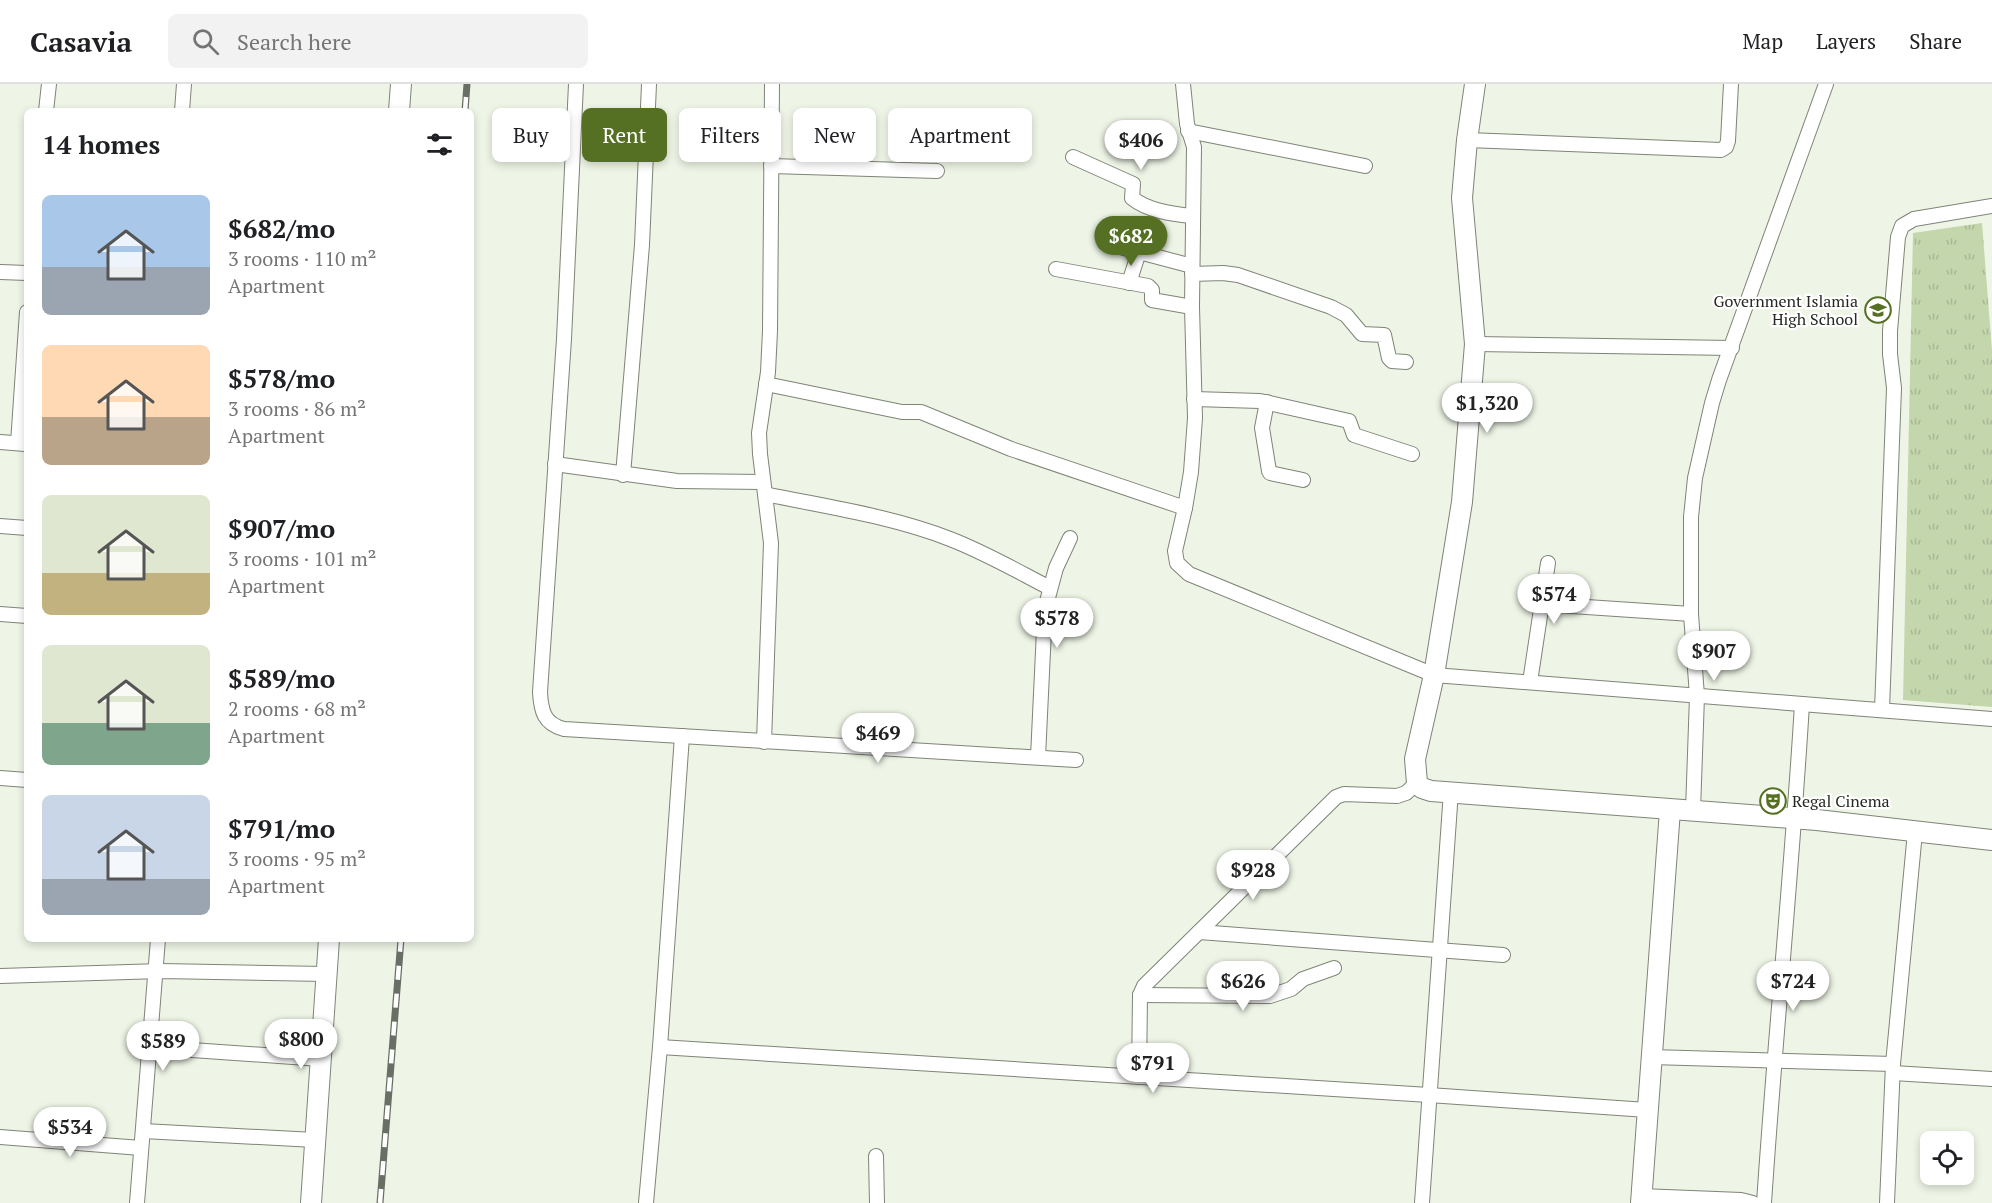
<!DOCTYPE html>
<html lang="en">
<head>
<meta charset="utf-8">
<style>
	:root { --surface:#fff; --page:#f2f2f2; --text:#202124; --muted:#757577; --line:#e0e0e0; --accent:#557023 }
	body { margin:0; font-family:"PT Serif",serif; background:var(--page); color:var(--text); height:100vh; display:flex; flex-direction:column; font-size:22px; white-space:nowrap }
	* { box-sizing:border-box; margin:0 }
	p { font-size:20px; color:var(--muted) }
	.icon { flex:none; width:33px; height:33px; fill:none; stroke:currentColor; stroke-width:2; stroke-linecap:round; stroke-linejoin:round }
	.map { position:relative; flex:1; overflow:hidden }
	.details { position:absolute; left:24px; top:24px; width:450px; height:834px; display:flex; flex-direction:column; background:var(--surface); border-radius:9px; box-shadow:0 3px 9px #0003 }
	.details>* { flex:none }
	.guide { position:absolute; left:492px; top:24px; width:570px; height:54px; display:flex; gap:12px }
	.tools { position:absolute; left:1920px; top:1047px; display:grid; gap:12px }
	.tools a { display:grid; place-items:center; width:54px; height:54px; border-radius:9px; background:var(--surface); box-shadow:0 3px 9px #0003; font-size:30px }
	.price { position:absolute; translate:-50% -51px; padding:0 14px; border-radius:21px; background:#fff; color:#222; font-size:20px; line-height:39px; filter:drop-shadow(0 2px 3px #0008) }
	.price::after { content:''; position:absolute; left:50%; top:36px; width:18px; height:14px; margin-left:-9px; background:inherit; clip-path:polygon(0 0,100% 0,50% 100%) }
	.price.active { background:var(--accent); color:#fff }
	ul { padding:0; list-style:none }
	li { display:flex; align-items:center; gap:18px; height:150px; padding:0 18px }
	li span { display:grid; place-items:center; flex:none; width:168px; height:120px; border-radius:9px; color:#555 }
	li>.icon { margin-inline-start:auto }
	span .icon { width:72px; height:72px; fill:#fffc; stroke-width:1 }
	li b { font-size:26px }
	h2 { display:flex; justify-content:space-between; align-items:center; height:72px; padding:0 18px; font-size:26px }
	.tag { padding:0 21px; border-radius:9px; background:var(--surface); box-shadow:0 3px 9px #0003; font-size:21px; line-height:54px }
	.tag.active { background:var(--accent); color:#fff }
	header { display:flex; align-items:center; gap:36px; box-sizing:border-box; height:84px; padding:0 30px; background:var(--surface); border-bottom:2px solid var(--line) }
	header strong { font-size:28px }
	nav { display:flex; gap:33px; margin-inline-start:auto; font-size:21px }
	.search { width:420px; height:54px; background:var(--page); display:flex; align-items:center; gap:15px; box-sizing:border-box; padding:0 21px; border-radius:9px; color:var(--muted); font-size:22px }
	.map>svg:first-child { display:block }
	.grass { fill:url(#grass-tufts) }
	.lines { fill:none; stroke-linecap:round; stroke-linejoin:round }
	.street-casing { stroke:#7e8476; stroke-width:16 }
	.secondary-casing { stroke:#7e8476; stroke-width:22 }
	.street { stroke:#fff; stroke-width:14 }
	.secondary { stroke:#fff; stroke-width:20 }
	.rail-casing { stroke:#6a6f66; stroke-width:7 }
	.rail { stroke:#fff; stroke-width:4.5; stroke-dasharray:14; stroke-linecap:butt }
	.labels { text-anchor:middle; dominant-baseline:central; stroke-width:4.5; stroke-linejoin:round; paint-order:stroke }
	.poi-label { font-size:16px; fill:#262923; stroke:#fff; text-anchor:end }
</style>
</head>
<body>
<header>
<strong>Casavia</strong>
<div class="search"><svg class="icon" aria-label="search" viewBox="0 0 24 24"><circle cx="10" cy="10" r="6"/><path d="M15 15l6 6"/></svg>Search here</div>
<nav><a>Map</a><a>Layers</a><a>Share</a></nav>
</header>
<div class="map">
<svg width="1992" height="1119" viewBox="0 0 1992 1119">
	<defs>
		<pattern id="grass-tufts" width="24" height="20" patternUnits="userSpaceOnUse" patternTransform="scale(1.5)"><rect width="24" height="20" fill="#c4d6ac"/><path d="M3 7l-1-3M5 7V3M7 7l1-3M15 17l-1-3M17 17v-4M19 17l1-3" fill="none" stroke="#a8b894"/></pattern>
	</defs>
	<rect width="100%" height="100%" fill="#eef5e6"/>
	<!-- grass -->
	<polygon class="grass" points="1982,139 1992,267 1992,623 1903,616 1913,149"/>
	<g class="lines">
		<!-- street casing -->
		<g class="street-casing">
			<g id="street">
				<path d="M576,0L564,255L540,608C541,627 544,640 564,645L1076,676"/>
				<polyline points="1183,0 1187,40 1194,63 1192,223 1195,334 1191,388 1185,424 1175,467 1177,479 1189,490 1434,591 1992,635"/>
				<polyline points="46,27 49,0"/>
				<polyline points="182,27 184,0"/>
				<polyline points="1188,47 1365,82"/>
				<polyline points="1467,56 1721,66 1726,63 1728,57 1731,0"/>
				<path d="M1073,73L1133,100L1132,114C1148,127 1173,130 1192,132"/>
				<polyline points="771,82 937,87"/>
				<polyline points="1105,159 1192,182"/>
				<polyline points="1056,185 1148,202 1152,206 1152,216 1192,223"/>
				<polyline points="0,188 27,189"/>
				<polyline points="1192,190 1223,189 1238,191 1331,223 1346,231 1362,250 1384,251 1389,274 1392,277 1406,278"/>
				<polyline points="1129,199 1145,149"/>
				<polyline points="1475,260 1732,264"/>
				<polyline points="766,300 902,328 921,328 1011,365 1185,424"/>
				<polyline points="1194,315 1260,317 1349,337 1354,351 1412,370"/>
				<polyline points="1267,318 1262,344 1269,387 1270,389 1303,396"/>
				<polyline points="0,358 25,360"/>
				<polyline points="18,359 27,228"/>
				<polyline points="555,380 677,397 763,398"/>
				<polyline points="623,391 642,161 649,0"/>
				<path d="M765,410C827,423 891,432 950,455C984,468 1017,487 1050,504"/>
				<polyline points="0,442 27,444"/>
				<polyline points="1542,520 1691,530"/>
				<polyline points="0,530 27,532"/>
				<polyline points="1530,598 1548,479"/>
				<polyline points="1882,626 1894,304 1890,270 1890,247 1898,153 1902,142 1914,135 1992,122"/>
				<polyline points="764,658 771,459 760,370 759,349 768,288 770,247 772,0"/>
				<polyline points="1038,673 1045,525 1056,484 1070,454"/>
				<polyline points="0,694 27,696"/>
				<polyline points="1693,727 1697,612 1691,530 1691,433 1695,394 1712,319 1719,296 1826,0"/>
				<polyline points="1199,848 1503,871"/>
				<polyline points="0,892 161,887 326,890"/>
				<polyline points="1140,911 1270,912 1291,905 1303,895 1334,884"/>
				<polyline points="149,963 321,975"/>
				<polyline points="660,963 1429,1011 1647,1026"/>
				<polyline points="1651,973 1893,980"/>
				<polyline points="1893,989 1992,995"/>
				<polyline points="1139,993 1140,911 1144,902 1336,713 1344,710 1397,712 1406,709 1417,699"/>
				<polyline points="143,1047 315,1056"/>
				<polyline points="0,1053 141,1064"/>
				<polyline points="876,1072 877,1119"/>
				<polyline points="1641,1112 1741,1116 1753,1119"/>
				<polyline points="137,1119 158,855"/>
				<polyline points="646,1119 660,963 682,652"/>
				<polyline points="1422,1119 1451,707"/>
				<path d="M1764,1119C1775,953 1792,787 1802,620"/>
				<polyline points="1887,1119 1893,980 1915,748"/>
			</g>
		</g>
		<!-- secondary casing -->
		<g class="secondary-casing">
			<g id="secondary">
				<polyline points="1475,0 1467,56 1462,114 1475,260 1462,418 1434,591 1415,675 1417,699 1422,704 1431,707 1817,736 1992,756"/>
				<polyline points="399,27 401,0"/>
				<polyline points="311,1119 329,855"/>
				<polyline points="1641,1119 1670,726"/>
			</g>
		</g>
		<!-- street -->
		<use href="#street" class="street"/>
		<!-- secondary -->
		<use href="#secondary" class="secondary"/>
		<!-- rail casing -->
		<g class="rail-casing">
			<g id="rail">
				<polyline points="465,27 467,0"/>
				<polyline points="380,1119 401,855"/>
			</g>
		</g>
		<!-- rail -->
		<use href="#rail" class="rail"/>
	</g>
	<!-- icons -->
	<defs>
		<g id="school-ring" transform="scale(1.35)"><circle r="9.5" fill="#fff" stroke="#557023" stroke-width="1.5"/><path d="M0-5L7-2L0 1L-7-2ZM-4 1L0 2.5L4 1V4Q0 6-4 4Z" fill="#557023"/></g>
		<g id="theatre-ring" transform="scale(1.35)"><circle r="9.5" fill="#fff" stroke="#557023" stroke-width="1.5"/><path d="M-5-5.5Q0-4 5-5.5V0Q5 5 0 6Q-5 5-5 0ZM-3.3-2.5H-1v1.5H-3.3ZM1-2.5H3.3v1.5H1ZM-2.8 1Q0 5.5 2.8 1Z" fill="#557023"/></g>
	</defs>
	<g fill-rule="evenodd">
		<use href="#school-ring" x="1878" y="226"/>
		<use href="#theatre-ring" x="1773" y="717"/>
	</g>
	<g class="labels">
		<!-- poi labels -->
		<g class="poi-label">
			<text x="1858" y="217">Government Islamia<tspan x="1858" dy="18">High School</tspan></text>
			<text x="1792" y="717" text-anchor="start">Regal Cinema</text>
		</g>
	</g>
</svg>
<div class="tools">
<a><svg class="icon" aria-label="locate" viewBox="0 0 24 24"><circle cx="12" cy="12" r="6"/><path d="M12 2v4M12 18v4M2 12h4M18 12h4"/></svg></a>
</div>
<b class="price" style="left:1141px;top:87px">$406</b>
<b class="price active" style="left:1131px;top:183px">$682</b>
<b class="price" style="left:1487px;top:350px">$1,320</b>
<b class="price" style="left:1554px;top:541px">$574</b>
<b class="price" style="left:1057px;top:565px">$578</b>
<b class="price" style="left:1714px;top:598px">$907</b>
<b class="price" style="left:878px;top:680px">$469</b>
<b class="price" style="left:1253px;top:817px">$928</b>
<b class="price" style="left:1243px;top:928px">$626</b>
<b class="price" style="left:1793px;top:928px">$724</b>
<b class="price" style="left:301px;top:986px">$800</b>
<b class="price" style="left:163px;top:988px">$589</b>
<b class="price" style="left:1153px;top:1010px">$791</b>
<b class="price" style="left:70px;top:1074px">$534</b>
<div class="guide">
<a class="tag">Buy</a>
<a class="tag active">Rent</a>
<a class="tag">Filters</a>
<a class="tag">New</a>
<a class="tag">Apartment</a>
</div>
<section class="details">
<h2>14 homes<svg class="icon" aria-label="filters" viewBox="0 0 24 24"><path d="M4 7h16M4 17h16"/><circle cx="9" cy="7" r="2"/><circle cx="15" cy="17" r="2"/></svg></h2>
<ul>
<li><span style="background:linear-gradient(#a9c7e8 60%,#9aa5b1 0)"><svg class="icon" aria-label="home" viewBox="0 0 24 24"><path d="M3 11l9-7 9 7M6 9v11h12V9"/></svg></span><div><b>$682/mo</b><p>3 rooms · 110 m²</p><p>Apartment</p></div></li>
<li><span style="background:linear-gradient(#ffd9b3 60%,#b9a48a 0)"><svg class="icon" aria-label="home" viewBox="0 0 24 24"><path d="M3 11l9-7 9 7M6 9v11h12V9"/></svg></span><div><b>$578/mo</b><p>3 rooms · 86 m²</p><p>Apartment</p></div></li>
<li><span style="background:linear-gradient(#dfe7d0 65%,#c2b280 0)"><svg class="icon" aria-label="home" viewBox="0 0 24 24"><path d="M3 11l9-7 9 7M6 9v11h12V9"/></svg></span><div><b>$907/mo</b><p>3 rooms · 101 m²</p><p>Apartment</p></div></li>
<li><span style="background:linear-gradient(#dfe7d0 65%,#7fa58c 0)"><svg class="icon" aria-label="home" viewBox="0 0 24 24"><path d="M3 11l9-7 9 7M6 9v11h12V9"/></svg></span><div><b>$589/mo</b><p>2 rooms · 68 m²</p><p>Apartment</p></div></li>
<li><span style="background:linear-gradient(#c9d6e8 70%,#9aa5b1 0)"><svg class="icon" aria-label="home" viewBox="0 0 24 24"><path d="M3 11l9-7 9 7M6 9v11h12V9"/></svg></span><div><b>$791/mo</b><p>3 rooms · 95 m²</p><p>Apartment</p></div></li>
</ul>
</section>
</div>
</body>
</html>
